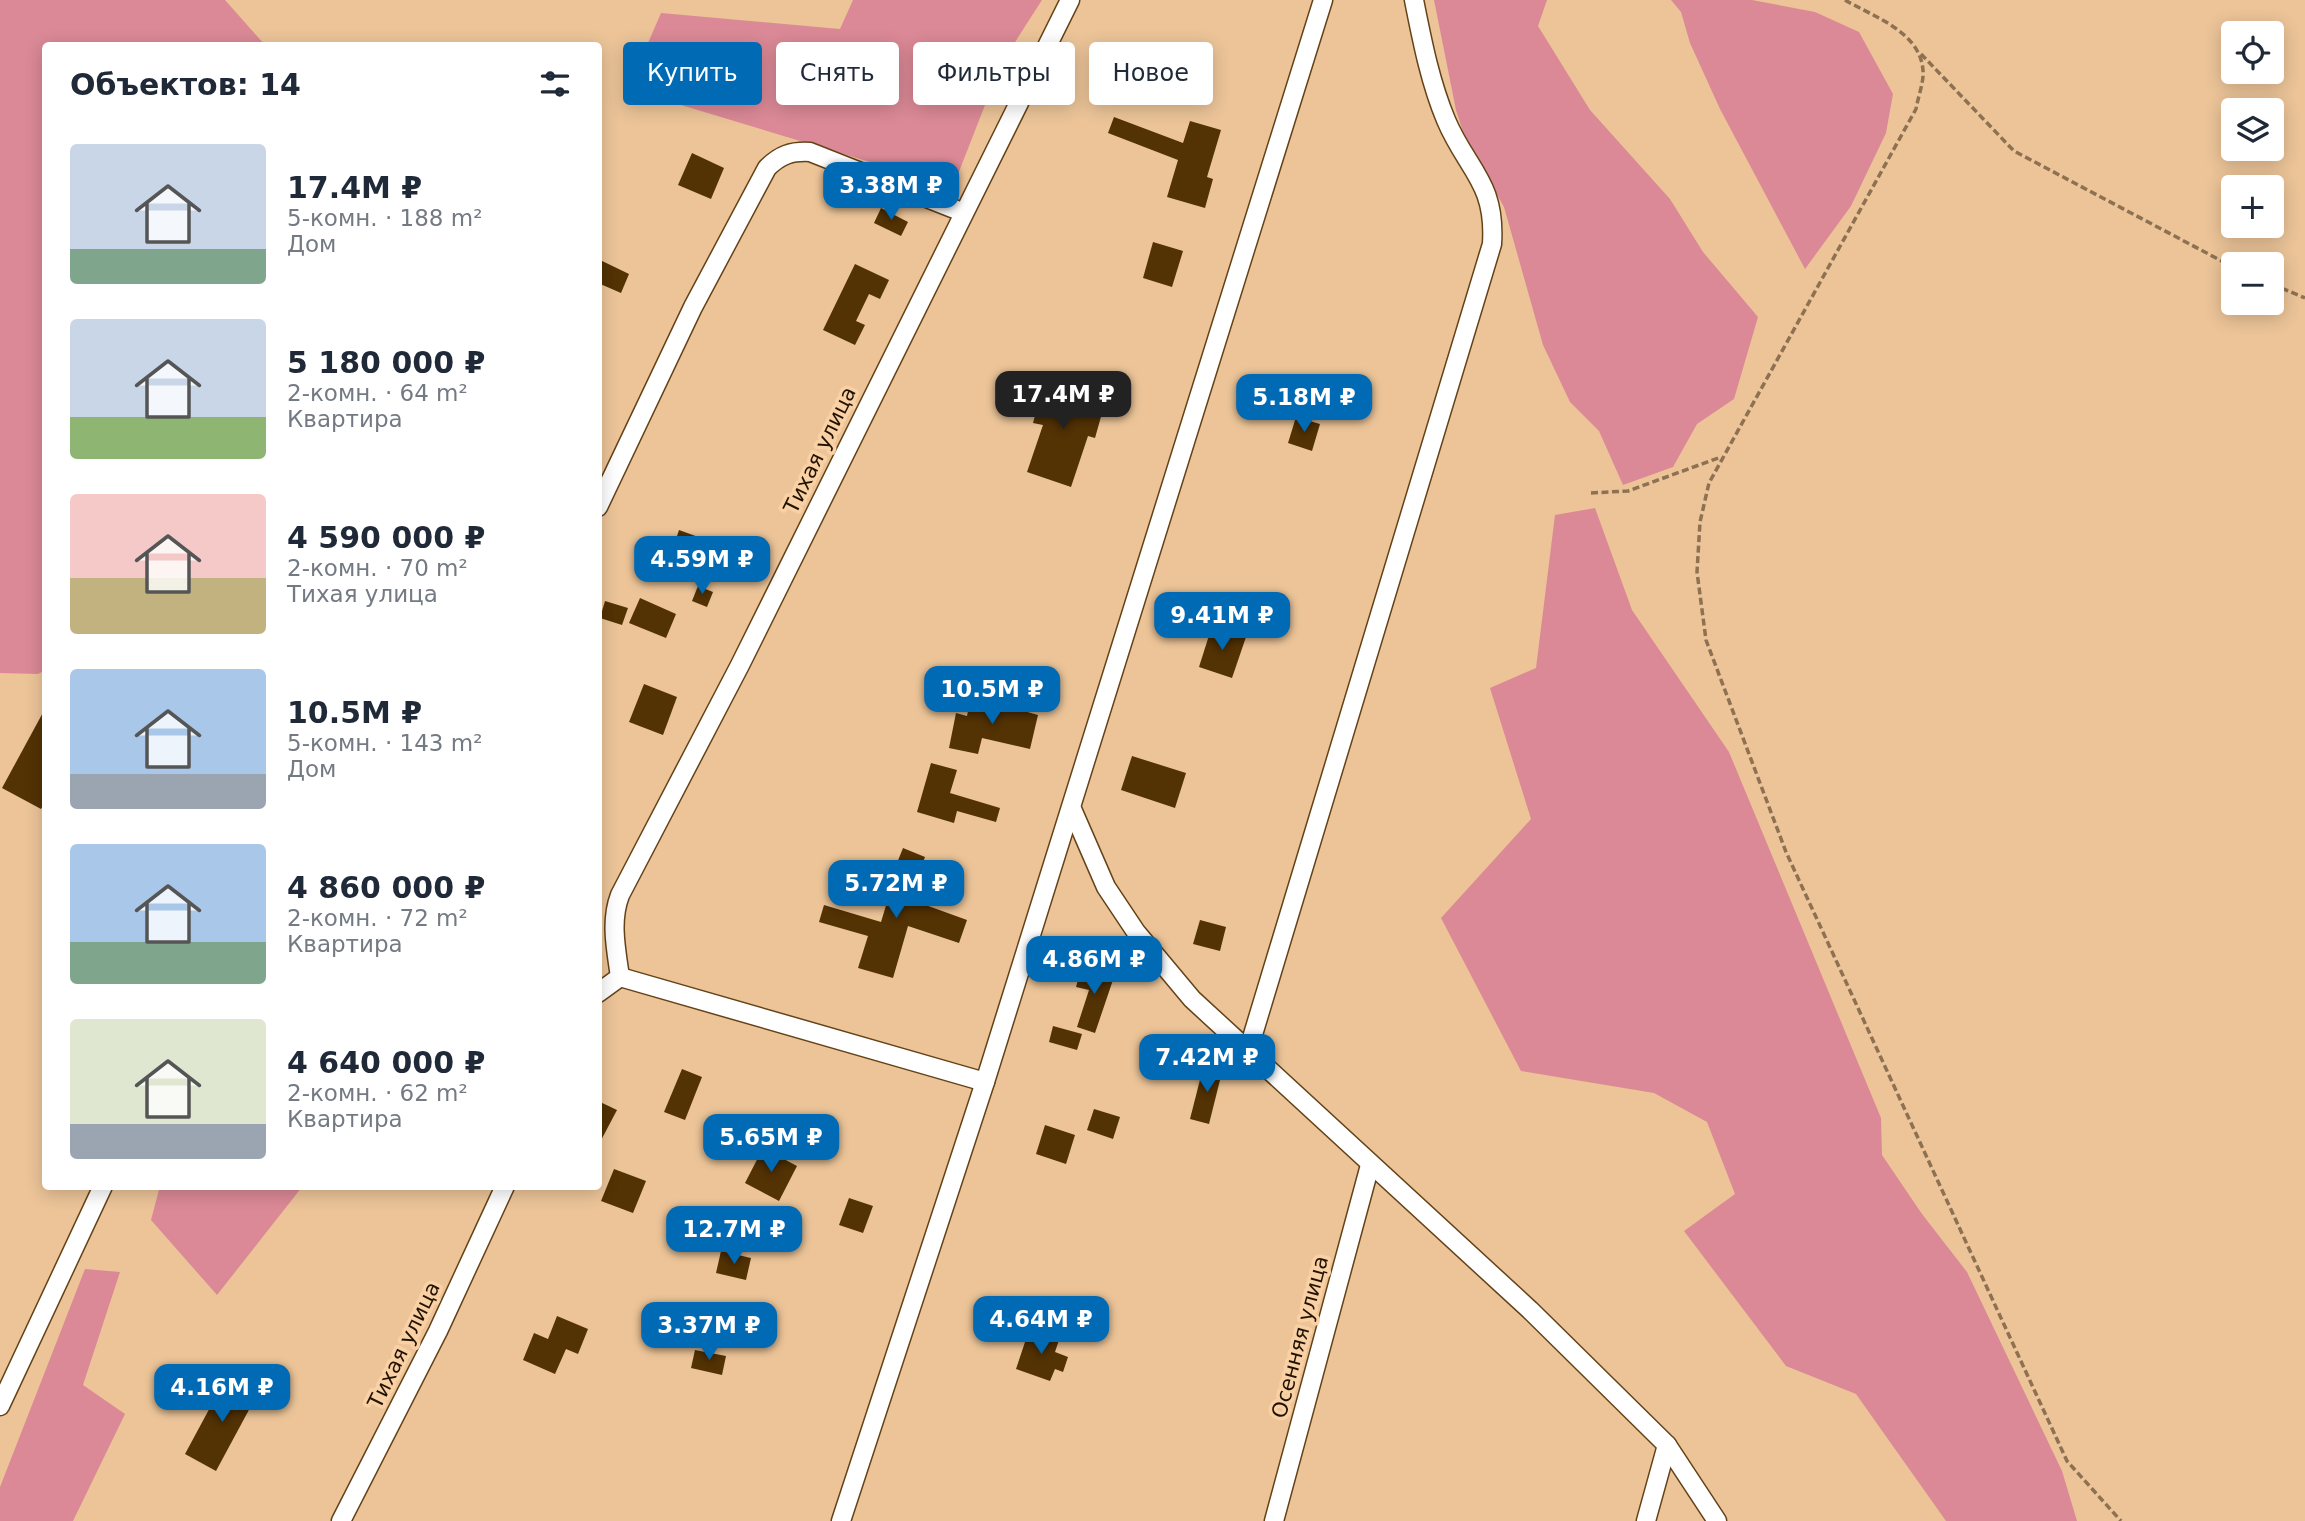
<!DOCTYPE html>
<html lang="ru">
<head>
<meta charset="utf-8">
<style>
	:root { --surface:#fff; --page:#f2f2f3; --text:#1f2937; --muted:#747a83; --accent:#006ab5 }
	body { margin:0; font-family:"DejaVu Sans",sans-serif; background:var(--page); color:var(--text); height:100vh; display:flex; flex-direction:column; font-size:26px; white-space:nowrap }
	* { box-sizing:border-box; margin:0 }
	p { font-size:23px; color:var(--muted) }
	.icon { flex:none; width:38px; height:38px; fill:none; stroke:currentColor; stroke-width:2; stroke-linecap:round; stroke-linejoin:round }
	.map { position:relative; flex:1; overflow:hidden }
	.details { position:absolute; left:42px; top:42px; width:560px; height:1148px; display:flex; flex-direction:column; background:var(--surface); border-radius:7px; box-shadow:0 4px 18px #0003 }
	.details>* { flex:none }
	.hud { position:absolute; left:623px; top:42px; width:665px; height:63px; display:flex; gap:14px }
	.tools { position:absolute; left:2221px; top:21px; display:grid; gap:14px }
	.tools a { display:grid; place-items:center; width:63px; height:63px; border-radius:7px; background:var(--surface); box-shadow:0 4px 18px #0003; font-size:35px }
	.price { position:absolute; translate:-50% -60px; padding:0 16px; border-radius:14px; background:var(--accent); color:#fff; font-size:23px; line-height:46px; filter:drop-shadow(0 2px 4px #0008) }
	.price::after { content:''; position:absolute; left:50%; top:42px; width:21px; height:16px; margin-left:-10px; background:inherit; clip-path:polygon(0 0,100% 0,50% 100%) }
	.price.active { background:#222; color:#fff }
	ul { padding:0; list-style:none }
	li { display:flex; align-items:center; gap:21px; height:175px; padding:0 28px }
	li span { display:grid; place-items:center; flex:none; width:196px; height:140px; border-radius:7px; color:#555 }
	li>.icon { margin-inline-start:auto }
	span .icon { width:84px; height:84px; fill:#fffc; stroke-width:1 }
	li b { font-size:30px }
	h2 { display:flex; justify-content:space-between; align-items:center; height:84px; padding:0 28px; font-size:30px }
	.tag { padding:0 24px; border-radius:7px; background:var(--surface); box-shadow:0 4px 18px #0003; font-size:24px; line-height:63px }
	.tag.active { background:var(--accent); color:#fff }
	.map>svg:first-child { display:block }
	.green { fill:#db8996 }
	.building { fill:#533204 }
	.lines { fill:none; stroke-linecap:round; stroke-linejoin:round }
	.minor-casing { stroke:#644218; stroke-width:21 }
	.path { stroke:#8d7152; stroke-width:3.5; stroke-dasharray:7 3.5; stroke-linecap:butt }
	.minor { stroke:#fff; stroke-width:18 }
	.labels { text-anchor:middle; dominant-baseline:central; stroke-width:7; stroke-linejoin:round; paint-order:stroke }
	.street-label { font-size:21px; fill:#211303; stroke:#f9d1a5 }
</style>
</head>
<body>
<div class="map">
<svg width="2305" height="1521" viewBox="0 0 2305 1521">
	<rect width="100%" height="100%" fill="#ecc498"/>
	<!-- green -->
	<g class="green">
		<polygon points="0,0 225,0 265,45 46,46 46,670 38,674 0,673"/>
		<polygon points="853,0 1042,0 1001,64 953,187 628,89 661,13 840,29"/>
		<polygon points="1434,0 1547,0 1538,26 1590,110 1670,199 1703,252 1758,317 1734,399 1697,424 1673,467 1623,485 1599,431 1570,402 1543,345 1504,207 1465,138 1456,110"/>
		<polygon points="1671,0 1752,0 1815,12 1859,32 1893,94 1886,133 1851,206 1805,269 1720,109 1690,43 1681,12"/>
		<polygon points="1595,508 1632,610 1729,752 1881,1118 1882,1155 1922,1214 1967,1272 2062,1471 2077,1521 1946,1521 1856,1394 1786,1366 1684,1231 1735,1194 1707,1122 1654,1093 1521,1071 1441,918 1531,819 1490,688 1536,668 1555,515"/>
		<polygon points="160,1186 302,1186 302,1187 217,1295 151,1220"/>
		<polygon points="85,1269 120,1272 83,1385 125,1414 73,1521 0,1521 0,1487"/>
	</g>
	<!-- building -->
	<g class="building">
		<polygon points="1114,117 1183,143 1190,121 1221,130 1207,177 1213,179 1205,208 1167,197 1178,160 1108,133"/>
		<polygon points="692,153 724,168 711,199 678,185"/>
		<polygon points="881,208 908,222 901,236 874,223"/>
		<polygon points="1153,242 1183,251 1172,287 1143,278"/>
		<polygon points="598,259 629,274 621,293 598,283"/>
		<polygon points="855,264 889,280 880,299 869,294 856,321 865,325 855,345 823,330"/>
		<polygon points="1035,383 1070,393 1071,389 1106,399 1095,438 1088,436 1071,487 1027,472 1043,425 1033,423 1039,401 1030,397"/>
		<polygon points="1296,417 1320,424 1312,451 1288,443"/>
		<polygon points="679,530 712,542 702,569 670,557"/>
		<polygon points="698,586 713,592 707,607 692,601"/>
		<polygon points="640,598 676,614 666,638 629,623"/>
		<polygon points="605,601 628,608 622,625 600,618"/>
		<polygon points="1212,626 1246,637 1232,678 1199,667"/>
		<polygon points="644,684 677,697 663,735 629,722"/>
		<polygon points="971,696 1038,715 1030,749 982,738 978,754 949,748 956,713 967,716"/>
		<polygon points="46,707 46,800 41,809 2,788"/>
		<polygon points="1132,756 1186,773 1175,808 1121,790"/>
		<polygon points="931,763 957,770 950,793 1000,808 996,822 957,811 954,823 917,812"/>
		<polygon points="903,848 925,857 909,899 967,920 959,943 908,926 893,978 858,968 868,936 819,922 824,905 881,922 894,879 891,878"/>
		<polygon points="1200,920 1226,927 1220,951 1193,944"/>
		<polygon points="1082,966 1115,974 1095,1033 1077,1027 1089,990 1076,987"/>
		<polygon points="1053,1026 1082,1034 1077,1050 1049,1042"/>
		<polygon points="1204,1064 1223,1068 1209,1124 1190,1119"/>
		<polygon points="682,1069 702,1077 685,1120 664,1112"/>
		<polygon points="598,1101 617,1110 598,1146"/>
		<polygon points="1094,1109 1120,1117 1113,1139 1087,1130"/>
		<polygon points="1045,1125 1075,1135 1066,1164 1036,1154"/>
		<polygon points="763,1148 797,1166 779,1201 745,1183"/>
		<polygon points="614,1169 646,1181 633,1213 601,1201"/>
		<polygon points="849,1198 873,1206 863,1233 839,1225"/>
		<polygon points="721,1251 751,1258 746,1280 716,1273"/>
		<polygon points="557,1316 588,1329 578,1354 566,1349 555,1374 523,1360 534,1333 548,1339"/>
		<polygon points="1029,1330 1059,1340 1055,1352 1068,1357 1063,1372 1055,1369 1050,1381 1016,1369"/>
		<polygon points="695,1350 726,1356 722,1375 691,1368"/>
		<polygon points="227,1376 258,1393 216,1471 185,1454"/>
	</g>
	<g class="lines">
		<!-- minor casing -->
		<g class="minor-casing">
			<g id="minor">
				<path d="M598,507L693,307L767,168C780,155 791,151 810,152L962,212"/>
				<polyline points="1072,809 1106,887 1136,932 1192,999 1530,1310 1667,1445 1717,1521"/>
				<polyline points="620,977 985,1082"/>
				<path d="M598,993L620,977C616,949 610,921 620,895L740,665L1070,0"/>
				<path d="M1248,1051L1492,244C1496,182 1467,170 1446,120C1430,82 1422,40 1414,0"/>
				<polyline points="0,1406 103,1186"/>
				<polyline points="341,1521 438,1331 505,1186"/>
				<polyline points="841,1521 985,1082 1323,0"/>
				<polyline points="1274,1521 1370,1165"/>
				<polyline points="1646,1521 1667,1445"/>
			</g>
		</g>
		<!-- path -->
		<g class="path">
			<path d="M1845,0C1874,17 1921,32 1923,71C1924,82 1918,97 1916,109L1709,483L1700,522L1697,572L1706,640L1786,852L2067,1461L2121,1521"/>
			<polyline points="1921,54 2014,151 2233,267"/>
			<polyline points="2272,284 2305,298"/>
			<polyline points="1591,493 1628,491 1721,457"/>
		</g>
		<!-- minor -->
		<use href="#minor" class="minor"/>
	</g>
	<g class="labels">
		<!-- street labels -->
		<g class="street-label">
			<text transform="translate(820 450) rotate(-64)">Тихая улица</text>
			<text transform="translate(1300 1337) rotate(-75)">Осенняя улица</text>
			<text transform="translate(404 1345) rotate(-64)">Тихая улица</text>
		</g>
	</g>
</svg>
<div class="tools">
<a><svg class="icon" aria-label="locate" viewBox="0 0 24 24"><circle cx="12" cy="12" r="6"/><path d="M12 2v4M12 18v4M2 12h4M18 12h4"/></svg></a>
<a><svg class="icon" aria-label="layers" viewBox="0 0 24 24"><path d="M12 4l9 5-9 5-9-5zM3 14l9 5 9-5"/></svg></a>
<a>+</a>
<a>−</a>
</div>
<b class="price" style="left:891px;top:222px">3.38M ₽</b>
<b class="price active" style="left:1063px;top:431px">17.4M ₽</b>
<b class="price" style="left:1304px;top:434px">5.18M ₽</b>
<b class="price" style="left:702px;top:596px">4.59M ₽</b>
<b class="price" style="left:1222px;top:652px">9.41M ₽</b>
<b class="price" style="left:992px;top:726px">10.5M ₽</b>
<b class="price" style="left:896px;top:920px">5.72M ₽</b>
<b class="price" style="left:1094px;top:996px">4.86M ₽</b>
<b class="price" style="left:1207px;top:1094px">7.42M ₽</b>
<b class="price" style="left:771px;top:1174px">5.65M ₽</b>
<b class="price" style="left:734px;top:1266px">12.7M ₽</b>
<b class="price" style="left:1041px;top:1356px">4.64M ₽</b>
<b class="price" style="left:709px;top:1362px">3.37M ₽</b>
<b class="price" style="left:222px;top:1424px">4.16M ₽</b>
<div class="hud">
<a class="tag active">Купить</a>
<a class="tag">Снять</a>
<a class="tag">Фильтры</a>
<a class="tag">Новое</a>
</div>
<section class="details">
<h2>Объектов: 14<svg class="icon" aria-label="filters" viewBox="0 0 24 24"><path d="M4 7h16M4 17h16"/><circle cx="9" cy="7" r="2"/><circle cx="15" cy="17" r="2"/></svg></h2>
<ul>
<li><span style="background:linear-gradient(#c9d6e8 75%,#7fa58c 0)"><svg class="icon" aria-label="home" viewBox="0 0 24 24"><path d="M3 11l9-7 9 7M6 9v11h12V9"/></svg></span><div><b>17.4M ₽</b><p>5-комн. · 188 m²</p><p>Дом</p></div></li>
<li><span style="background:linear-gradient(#c9d6e8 70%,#8fb573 0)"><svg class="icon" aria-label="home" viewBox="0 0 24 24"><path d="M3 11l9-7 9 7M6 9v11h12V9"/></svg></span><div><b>5 180 000 ₽</b><p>2-комн. · 64 m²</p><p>Квартира</p></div></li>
<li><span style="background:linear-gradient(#f6c9c9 60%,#c2b280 0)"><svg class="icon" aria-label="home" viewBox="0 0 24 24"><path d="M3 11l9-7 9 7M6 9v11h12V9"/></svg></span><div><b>4 590 000 ₽</b><p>2-комн. · 70 m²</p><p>Тихая улица</p></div></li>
<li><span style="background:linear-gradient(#a9c7e8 75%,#9aa5b1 0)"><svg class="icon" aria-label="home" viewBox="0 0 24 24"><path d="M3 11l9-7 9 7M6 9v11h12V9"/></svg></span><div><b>10.5M ₽</b><p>5-комн. · 143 m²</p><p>Дом</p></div></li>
<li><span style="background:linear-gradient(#a9c7e8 70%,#7fa58c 0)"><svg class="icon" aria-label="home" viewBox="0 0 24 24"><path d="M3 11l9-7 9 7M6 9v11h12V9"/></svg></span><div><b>4 860 000 ₽</b><p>2-комн. · 72 m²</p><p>Квартира</p></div></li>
<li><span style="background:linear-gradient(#dfe7d0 75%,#9aa5b1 0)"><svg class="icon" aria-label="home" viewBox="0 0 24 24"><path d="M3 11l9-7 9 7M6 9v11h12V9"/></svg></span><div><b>4 640 000 ₽</b><p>2-комн. · 62 m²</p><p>Квартира</p></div></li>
</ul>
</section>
</div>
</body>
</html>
